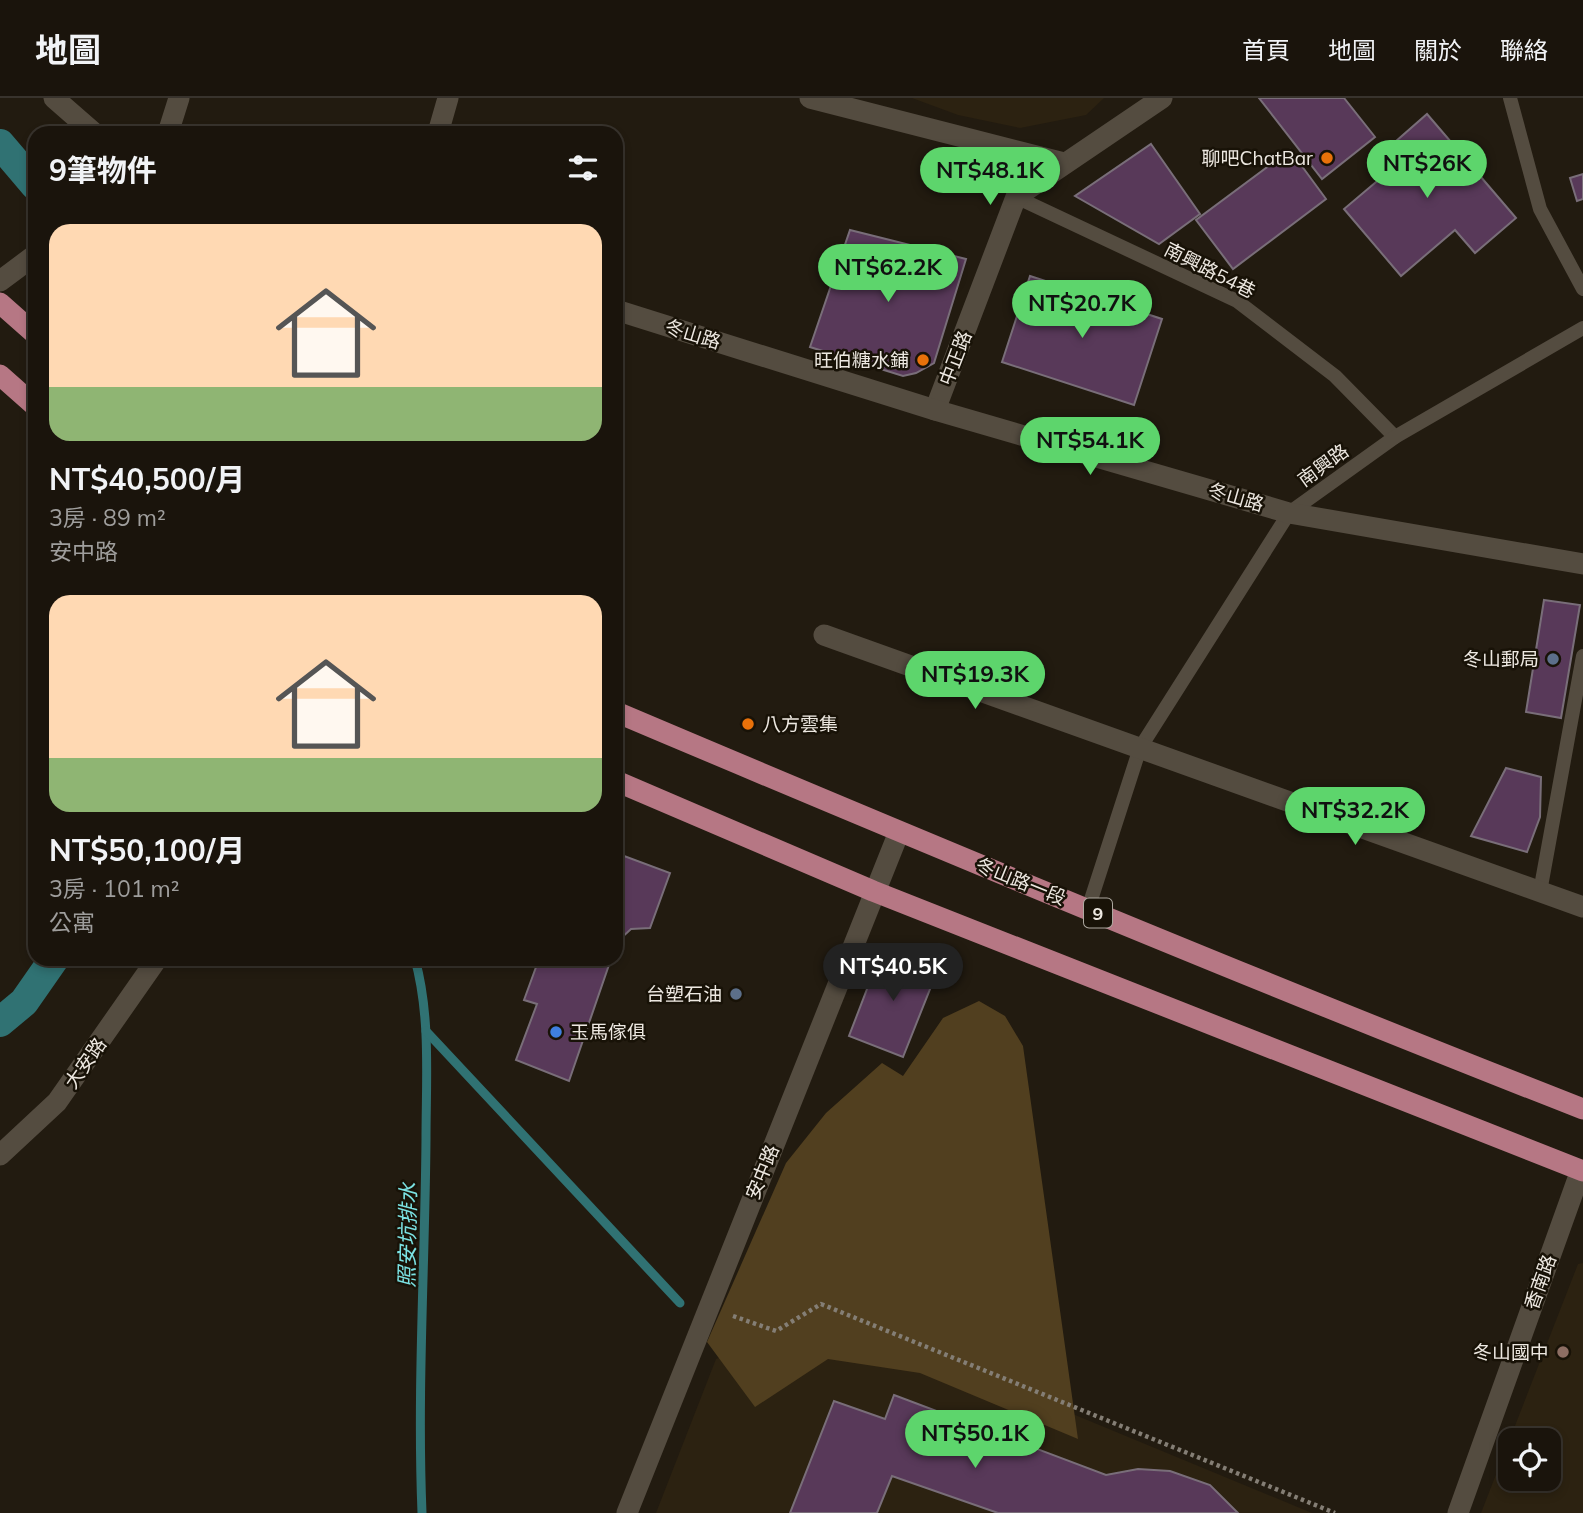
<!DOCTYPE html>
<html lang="zh-TW">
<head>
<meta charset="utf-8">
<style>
	:root { --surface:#1a140c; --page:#231d15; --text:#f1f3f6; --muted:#9f9e9d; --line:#38332d; --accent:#5dd56c }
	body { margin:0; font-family:Mulish,"Noto Sans TC",sans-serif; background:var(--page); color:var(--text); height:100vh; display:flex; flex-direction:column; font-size:26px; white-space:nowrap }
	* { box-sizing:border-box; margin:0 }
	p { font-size:23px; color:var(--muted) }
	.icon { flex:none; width:38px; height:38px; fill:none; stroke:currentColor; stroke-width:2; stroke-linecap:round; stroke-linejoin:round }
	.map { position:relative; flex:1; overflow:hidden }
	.details { position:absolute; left:28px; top:28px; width:595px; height:840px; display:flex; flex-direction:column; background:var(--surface); border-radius:21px; box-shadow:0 4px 10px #0003,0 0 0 2px var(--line) }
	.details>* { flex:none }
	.tools { position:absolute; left:1498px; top:1330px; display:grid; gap:14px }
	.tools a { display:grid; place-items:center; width:63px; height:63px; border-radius:14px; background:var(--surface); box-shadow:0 4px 10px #0003,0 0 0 2px var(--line); font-size:35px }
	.price { position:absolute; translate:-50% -60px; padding:0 16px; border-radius:24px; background:var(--accent); color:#111; font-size:23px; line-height:46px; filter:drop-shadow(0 2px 4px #0008) }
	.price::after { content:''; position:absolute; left:50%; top:42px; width:21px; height:16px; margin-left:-10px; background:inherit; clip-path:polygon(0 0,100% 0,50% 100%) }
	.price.current { background:#222; color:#fff }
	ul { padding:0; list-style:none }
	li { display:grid; align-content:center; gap:14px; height:371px; padding:0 21px }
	li span { display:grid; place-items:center; height:217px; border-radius:21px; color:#555 }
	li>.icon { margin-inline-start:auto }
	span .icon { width:126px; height:126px; fill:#fffc; stroke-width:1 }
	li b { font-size:30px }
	h2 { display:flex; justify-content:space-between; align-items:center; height:84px; padding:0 21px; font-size:30px }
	header { display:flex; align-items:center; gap:42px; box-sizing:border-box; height:98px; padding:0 35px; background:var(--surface); border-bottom:2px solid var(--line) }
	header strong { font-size:33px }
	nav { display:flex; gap:38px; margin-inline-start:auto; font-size:24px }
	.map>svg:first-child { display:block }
	.built { fill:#2c2211; fill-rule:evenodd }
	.green { fill:#513f1f }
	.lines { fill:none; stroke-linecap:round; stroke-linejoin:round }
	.stream { stroke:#307273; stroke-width:9 }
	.canal { stroke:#307273; stroke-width:30 }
	.building { fill:#583959; stroke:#796e79; stroke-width:2 }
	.path { stroke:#847e75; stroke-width:4.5; stroke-dasharray:3.5 3.5; stroke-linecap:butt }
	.lane { stroke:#544c40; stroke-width:14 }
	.street { stroke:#544c40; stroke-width:21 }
	.secondary { stroke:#544c40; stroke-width:21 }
	.primary { stroke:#b67784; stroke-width:21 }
	.food-dot { fill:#e8710a; stroke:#181207; stroke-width:2.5 }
	.service-dot { fill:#5c6f8a; stroke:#181207; stroke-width:2.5 }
	.shop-dot { fill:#3f7fe0; stroke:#181207; stroke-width:2.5 }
	.education-dot { fill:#8d6e63; stroke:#181207; stroke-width:2.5 }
	.labels { text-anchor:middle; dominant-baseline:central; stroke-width:5; stroke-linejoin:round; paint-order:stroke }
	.shield { fill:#181207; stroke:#ada8a0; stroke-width:2 }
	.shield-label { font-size:18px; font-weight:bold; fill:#ede8e1 }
	.poi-label { font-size:19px; fill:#ede8e1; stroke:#181207; text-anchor:end }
	.street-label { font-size:19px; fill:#ede8e1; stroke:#181207 }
	.water-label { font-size:21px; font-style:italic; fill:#7be2e3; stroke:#181207 }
</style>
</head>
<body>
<header>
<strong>地圖</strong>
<nav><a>首頁</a><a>地圖</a><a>關於</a><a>聯絡</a></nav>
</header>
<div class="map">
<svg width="1583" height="1415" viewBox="0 0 1583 1415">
	<rect width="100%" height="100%" fill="#221b10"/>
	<!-- built -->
	<g class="built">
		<polygon points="912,0 1104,0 1086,17 1020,30 958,17"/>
		<path d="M1583,1165V1415H1481L1578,1166ZM1549,1342V1381H1510V1342Z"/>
		<polygon points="824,1213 1312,1415 656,1415 716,1261"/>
	</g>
	<!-- green -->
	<polygon class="green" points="979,903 1005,918 1023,948 1078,1341 920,1275 828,1261 755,1309 707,1244 786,1065 826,1015 882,965 903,978 943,920"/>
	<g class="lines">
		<!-- stream -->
		<g class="stream">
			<path d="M415,861C431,919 426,982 426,1041C425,1166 417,1291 422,1415"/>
			<polyline points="426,933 680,1205"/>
		</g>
		<!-- canal -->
		<g class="canal">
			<polyline points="0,46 35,87"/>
			<polyline points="0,924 24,904 54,861"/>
		</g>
	</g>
	<!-- building -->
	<g class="building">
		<polygon points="1259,0 1344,0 1375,39 1322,81"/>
		<polygon points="1427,16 1516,120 1475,155 1455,132 1401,178 1344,111 1389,73 1378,59"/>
		<polygon points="1151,46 1200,116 1159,146 1075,98"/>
		<polygon points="1290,52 1326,101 1233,171 1196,122"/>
		<polygon points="1583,76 1583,101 1577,103 1570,80"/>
		<polygon points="850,132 966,161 934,265 916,275 903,278 810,249"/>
		<polygon points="1030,178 1162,221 1134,307 1002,264"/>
		<polygon points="1544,502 1580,507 1561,620 1526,614"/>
		<polygon points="1506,670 1541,679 1540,719 1527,754 1471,738"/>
		<polygon points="616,755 670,775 650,830 631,831 618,843 616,848"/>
		<polygon points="882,852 938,871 903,959 849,938"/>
		<polygon points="539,861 611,861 569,983 516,962 537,906 524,902"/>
		<polygon points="894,1297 1106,1377 1138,1371 1170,1373 1210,1387 1238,1415 998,1415 892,1378 877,1415 790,1415 834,1303 885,1321"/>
	</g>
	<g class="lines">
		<!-- path -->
		<polyline class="path" points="733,1218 776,1233 821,1206 1335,1415"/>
		<!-- lane -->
		<g class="lane">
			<polyline points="1510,0 1540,111 1583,191"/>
			<polyline points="1016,99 1237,203 1335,278 1395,339"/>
			<polyline points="1540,794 1583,558"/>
			<polyline points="1088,811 1140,650 1289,415 1395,339 1583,230"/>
		</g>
		<!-- street -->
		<g class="street">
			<polyline points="54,0 94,35"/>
			<polyline points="810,0 1064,65"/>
			<polyline points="168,35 179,0"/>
			<polyline points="438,35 448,0"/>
			<polyline points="935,312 1016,99 1162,0"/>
			<polyline points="824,537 1583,809"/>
			<polyline points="627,1415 899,734"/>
			<polyline points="1458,1415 1581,1072"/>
		</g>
		<!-- secondary -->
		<g class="secondary">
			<polyline points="0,183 35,157"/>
			<polyline points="616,212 935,312 1289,415 1583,466"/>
			<polyline points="0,1057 57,1004 157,861"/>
		</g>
		<!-- primary -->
		<g class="primary">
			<polyline points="0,205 35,236"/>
			<polyline points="0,277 35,308"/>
			<path d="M616,614C937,750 1258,884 1583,1011"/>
			<polyline points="616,683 873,793 1583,1073"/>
		</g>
	</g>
	<!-- markers -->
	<g class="food-dot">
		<circle cx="1327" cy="60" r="7"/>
		<circle cx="923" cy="262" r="7"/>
		<circle cx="748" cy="626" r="7"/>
	</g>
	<g class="service-dot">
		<circle cx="1553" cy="561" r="7"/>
		<circle cx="736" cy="896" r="7"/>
	</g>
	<circle class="shop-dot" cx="556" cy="934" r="7"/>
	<circle class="education-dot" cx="1563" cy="1254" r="7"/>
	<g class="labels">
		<!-- shield labels -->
		<rect class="shield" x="1084" y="800.5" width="28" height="29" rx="5"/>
		<g class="shield-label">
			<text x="1098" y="815">9</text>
		</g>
		<!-- poi labels -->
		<g class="poi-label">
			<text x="1313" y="60">聊吧ChatBar</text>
			<text x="909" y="262">旺伯糖水鋪</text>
			<text x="1539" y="561">冬山郵局</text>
			<text x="762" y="626" text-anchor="start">八方雲集</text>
			<text x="722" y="896">台塑石油</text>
			<text x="570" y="934" text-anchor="start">玉馬傢俱</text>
			<text x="1549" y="1254">冬山國中</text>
		</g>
		<!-- street labels -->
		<g class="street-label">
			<text transform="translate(1210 172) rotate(27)">南興路54巷</text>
			<text transform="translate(693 236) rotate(17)">冬山路</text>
			<text transform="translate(955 260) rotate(-69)">中正路</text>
			<text transform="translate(1323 367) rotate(-36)">南興路</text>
			<text transform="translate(1236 399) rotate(16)">冬山路</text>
			<text transform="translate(1021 783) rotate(22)">冬山路一段</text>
			<text transform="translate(85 965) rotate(-55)">大安路</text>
			<text transform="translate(762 1074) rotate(-68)">安中路</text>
			<text transform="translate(1540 1184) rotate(-70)">香南路</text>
		</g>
		<!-- water labels -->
		<g class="water-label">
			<text transform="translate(407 1137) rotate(-89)">照安坑排水</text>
		</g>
	</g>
</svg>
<div class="tools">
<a><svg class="icon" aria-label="locate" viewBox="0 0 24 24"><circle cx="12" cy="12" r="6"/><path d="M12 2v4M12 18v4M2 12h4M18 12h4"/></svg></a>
</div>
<b class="price" style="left:1427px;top:102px">NT$26K</b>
<b class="price" style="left:990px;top:109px">NT$48.1K</b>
<b class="price" style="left:888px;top:206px">NT$62.2K</b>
<b class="price" style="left:1082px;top:242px">NT$20.7K</b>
<b class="price" style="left:1090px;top:379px">NT$54.1K</b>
<b class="price" style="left:975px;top:613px">NT$19.3K</b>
<b class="price" style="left:1355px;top:749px">NT$32.2K</b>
<b class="price current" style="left:893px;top:905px">NT$40.5K</b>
<b class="price" style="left:975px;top:1372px">NT$50.1K</b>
<section class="details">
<h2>9筆物件<svg class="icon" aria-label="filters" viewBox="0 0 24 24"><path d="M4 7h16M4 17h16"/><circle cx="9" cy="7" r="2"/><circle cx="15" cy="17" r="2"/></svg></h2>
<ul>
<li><span style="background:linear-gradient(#ffd9b3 75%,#8fb573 0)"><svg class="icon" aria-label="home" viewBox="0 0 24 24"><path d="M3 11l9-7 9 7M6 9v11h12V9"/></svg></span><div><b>NT$40,500/月</b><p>3房 · 89 m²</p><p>安中路</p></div></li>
<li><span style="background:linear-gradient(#ffd9b3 75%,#8fb573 0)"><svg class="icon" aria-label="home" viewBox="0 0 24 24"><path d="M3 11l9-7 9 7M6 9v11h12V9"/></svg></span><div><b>NT$50,100/月</b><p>3房 · 101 m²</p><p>公寓</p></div></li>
</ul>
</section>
</div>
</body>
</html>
